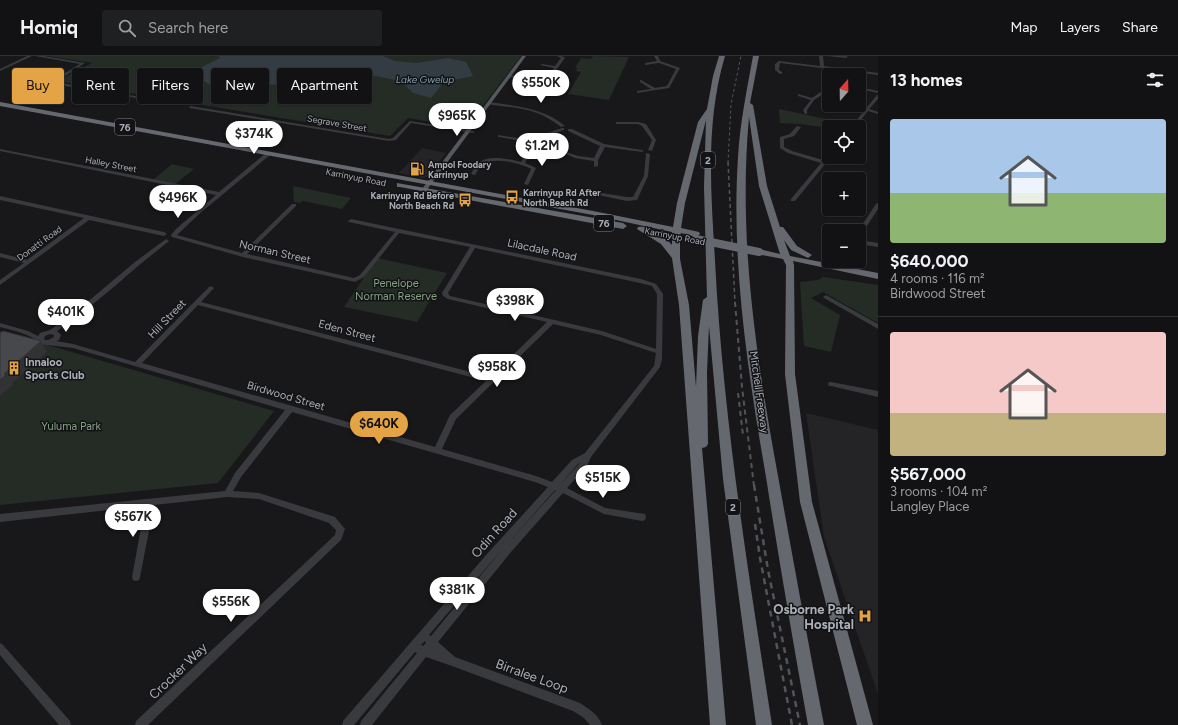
<!DOCTYPE html>
<html lang="en">
<head>
<meta charset="utf-8">
<style>
	:root { --surface:#121214; --page:#1f2022; --text:#f1f3f6; --muted:#9c9ea0; --line:#313234; --accent:#e4a345 }
	body { margin:0; font-family:Figtree,sans-serif; background:var(--page); color:var(--text); height:100vh; display:flex; flex-direction:column; font-size:15px; white-space:nowrap }
	* { box-sizing:border-box; margin:0 }
	p { font-size:13px; color:var(--muted) }
	.icon { flex:none; width:22px; height:22px; fill:none; stroke:currentColor; stroke-width:2; stroke-linecap:round; stroke-linejoin:round }
	.map { position:relative; flex:1; overflow:hidden }
	.panel { display:flex; flex-direction:column; background:var(--surface); width:300px }
	.panel>* { flex:none }
	.guide { position:absolute; left:12px; top:12px; width:380px; height:36px; display:flex; gap:8px }
	.needle { width:26px; rotate:20deg }
	.controls { position:absolute; left:822px; top:12px; display:grid; gap:8px }
	.controls a { display:grid; place-items:center; width:44px; height:44px; border-radius:4px; background:var(--surface); box-shadow:0 1px 3px #0004,0 0 0 1px var(--line); font-size:20px }
	.price { position:absolute; translate:-50% -34px; padding:0 9px; border-radius:14px; background:#fff; color:#222; font-size:13px; line-height:26px; filter:drop-shadow(0 1px 2px #0008) }
	.price::after { content:''; position:absolute; left:50%; top:24px; width:12px; height:9px; margin-left:-6px; background:inherit; clip-path:polygon(0 0,100% 0,50% 100%) }
	.price.active { background:var(--accent); color:#111 }
	ul { padding:0; list-style:none }
	li { display:grid; align-content:center; gap:8px; height:212px; padding:0 12px }
	li+li { border-top:1px solid var(--line) }
	li span { display:grid; place-items:center; height:124px; border-radius:4px; color:#555 }
	li>.icon { margin-inline-start:auto }
	span .icon { width:72px; height:72px; fill:#fffc; stroke-width:1 }
	li b { font-size:17px }
	h2 { display:flex; justify-content:space-between; align-items:center; height:48px; padding:0 12px; font-size:17px }
	.chip { padding:0 14px; border-radius:4px; background:var(--surface); box-shadow:0 1px 3px #0004,0 0 0 1px var(--line); font-size:14px; line-height:36px }
	.chip.active { background:var(--accent); color:#111 }
	header { display:flex; align-items:center; gap:24px; box-sizing:border-box; height:56px; padding:0 20px; background:var(--surface); border-bottom:1px solid var(--line) }
	header strong { font-size:19px }
	nav { display:flex; gap:22px; margin-inline-start:auto; font-size:14px }
	.search { width:280px; height:36px; background:var(--page); display:flex; align-items:center; gap:10px; box-sizing:border-box; padding:0 14px; border-radius:4px; color:var(--muted); font-size:15px }
	main { display:flex; flex:1; min-height:0 }
	.map>svg:first-child { display:block }
	.built { fill:#242427 }
	.green { fill:#242c25 }
	.water { fill:#323c42 }
	.lines { fill:none; stroke-linecap:round; stroke-linejoin:round }
	.minor { fill:#393a3e; fill-rule:evenodd }
	.major { fill:#55585d; fill-rule:evenodd }
	.highway { fill:#65696f; fill-rule:evenodd }
	.rail-far3 { stroke:#525459; stroke-width:1; stroke-dasharray:3 2.5; stroke-linecap:butt }
	.rail-far2 { stroke:#525459; stroke-width:1.5; stroke-dasharray:4 3; stroke-linecap:butt }
	.rail-far1 { stroke:#525459; stroke-width:2; stroke-dasharray:5 4; stroke-linecap:butt }
	.rail { stroke:#525459; stroke-width:2.5; stroke-dasharray:6 5; stroke-linecap:butt }
	.highway-bridge { stroke:#65696f; stroke-width:8 }
	.shaded-wall { fill:#323235 }
	.building { fill:#47484c; stroke:#323235 }
	.labels { text-anchor:middle; dominant-baseline:central; stroke-width:3; stroke-linejoin:round; paint-order:stroke }
	.far-street-label { font-size:9px; fill:#abb0b8; stroke:#131315 }
	.far-poi-label { font-size:9px; font-weight:bold; fill:#abb0b8; stroke:#131315; text-anchor:start }
	.far-water-label { font-size:10px; font-style:italic; fill:#859fb0; stroke:#131315 }
	.shield { fill:#131315; stroke:#7d8187; stroke-width:1 }
	.shield-label { font-size:10px; font-weight:bold; fill:#abb0b8 }
	.street-label { font-size:11px; fill:#abb0b8; stroke:#131315 }
	.park-label { font-size:11px; fill:#84a284; stroke:#131315 }
	.poi-label { font-size:11px; font-weight:bold; fill:#abb0b8; stroke:#131315; text-anchor:start }
	.near-street-label { font-size:13px; fill:#abb0b8; stroke:#131315 }
	.near-poi-label { font-size:13px; font-weight:bold; fill:#abb0b8; stroke:#131315; text-anchor:end }
</style>
</head>
<body>
<header>
<strong>Homiq</strong>
<div class="search"><svg class="icon" aria-label="search" viewBox="0 0 24 24"><circle cx="10" cy="10" r="6"/><path d="M15 15l6 6"/></svg>Search here</div>
<nav><a>Map</a><a>Layers</a><a>Share</a></nav>
</header>
<main>
<div class="map">
<svg width="878" height="669" viewBox="0 0 878 669">
	<rect width="100%" height="100%" fill="#18181a"/>
	<!-- built -->
	<g class="built">
		<polygon points="422,92 446,97 427,121 422,122 399,117"/>
		<polygon points="806,357 878,374 878,638 824,481"/>
	</g>
	<!-- green -->
	<g class="green">
		<polygon points="47,0 521,0 466,72 408,62 390,80 57,25 92,7"/>
		<polygon points="593,0 629,1 609,44 568,38 581,16 576,15 577,12 575,12 581,2 591,3"/>
		<polygon points="779,53 849,68 846,71 829,72 800,68 780,67"/>
		<polygon points="172,108 194,113 174,129 153,124"/>
		<polygon points="293,130 351,142 342,153 303,145 300,147 294,146"/>
		<polygon points="377,202 447,217 417,266 344,251"/>
		<polygon points="823,221 878,229 878,267 823,236 811,242 840,259 831,296 804,290 800,226 818,224"/>
		<polygon points="0,275 274,355 218,427 0,449"/>
	</g>
	<!-- water -->
	<polygon class="water" points="219,0 383,0 395,5 416,7 448,2 466,6 473,20 444,26 431,42 413,37 401,25 375,20 332,23 307,29 209,28 196,21 200,12 220,2"/>
	<g class="lines">
		<!-- minor -->
		<g class="minor">
			<polygon points="27,0 32,0 0,15 0,13"/>
			<polygon points="35,0 44,0 85,7 56,26 180,48 178,49 53,28 53,24 80,8"/>
			<polygon points="557,0 562,0 565,2 547,26 549,28 540,40 519,38 519,36 520,36 538,38 545,28 544,26 509,21 507,20 508,19 545,24 554,12 540,9 542,8 555,10 561,2"/>
			<polygon points="654,0 658,0 660,5 680,12 669,32 637,37 637,35 651,33 640,26 640,24 641,24 655,32 667,30 676,13 659,7 645,9 645,7 657,5"/>
			<polygon points="819,0 823,0 824,10 878,17 878,19 780,7 779,14 782,16 782,18 780,18 775,14 775,8 779,5 820,10"/>
			<polygon points="827,0 846,0 848,1 846,2"/>
			<polygon points="828,31 829,31 829,34 814,44 807,54 807,58 805,58 803,54 811,44 798,40 798,38 812,42"/>
			<polygon points="859,31 878,35 878,37 859,33"/>
			<polygon points="877,39 878,39 878,43 869,53 878,56 878,58 868,55 855,71 851,71"/>
			<path d="M489,46C516,50 544,52 565,70L561,71C553,65 544,59 534,56C519,51 503,51 488,48V46Z"/>
			<polygon points="191,50 389,83 393,82 410,65 473,75 475,76 473,77 411,67 396,84 389,85 190,52 189,51"/>
			<polygon points="616,66 638,66 646,68 656,84 652,95 648,94 652,84 642,70 638,68 616,68"/>
			<polygon points="797,70 801,71 794,80 784,83 784,91 792,95 823,104 829,99 829,101 831,101 795,145 791,145 791,143 821,107 788,97 780,92 780,81 790,78"/>
			<path d="M562,72H564V74C540,81 537,86 525,107L536,112L528,129L524,128L531,113C520,107 493,100 482,109C479,111 477,116 475,119L471,118C473,114 475,110 478,107C489,98 509,103 521,106L532,87L500,81H498V79L535,85L545,78Z"/>
			<polygon points="568,73 572,73 604,88 642,94 644,95 642,96 605,91 598,104 598,110 594,111 594,105 575,102 564,97 566,96 578,100 594,102 600,90 568,75"/>
			<path d="M0,93L219,136L266,97H270V99L198,159L177,179L242,197L292,148H296V150L247,198L354,222L360,219L395,176L349,166L348,165L351,163L641,223L656,228L663,238L662,303L660,311L591,401L587,410L567,432L605,452L645,458L646,461L645,464L642,465L604,458L563,437L511,496L438,586L455,601L580,647C589,653 598,658 602,669H590L584,662L573,655L452,610L426,601L372,669H360L361,665L417,597L415,596L354,669H342L343,665L487,498L548,431L535,426L292,356L241,421L233,435L259,437L332,460L335,461L345,473L341,484L148,669H135L136,665L335,479L336,474L329,467L259,443L227,441L154,449L140,521L139,524L136,525L133,524L132,521L145,450L0,466V458L225,435L235,417L285,354L73,292L39,288C34,278 10,274 0,271V267L28,275L38,280L40,277L50,274L79,253L135,206L166,183L169,185L168,186C130,215 96,249 57,275L61,279L59,284L56,285L73,288L135,306L209,231L211,230L214,232L201,246L490,321L547,266L448,243L443,240L442,237L470,191L399,177L364,221L355,226L243,201L172,181L171,179L176,173L216,139L0,95ZM475,192L640,227L652,230L657,238L656,293L602,275L450,240L448,237ZM198,249L486,325L450,359L435,391L142,307ZM553,268L601,279L656,297L654,310L585,397L572,404L552,426L536,420L442,393L456,363ZM50,278L54,279V281L48,284H44L45,280ZM580,407L560,429L578,408ZM555,434H556L507,488ZM504,491L431,580L429,579ZM425,585L426,587L423,590L421,589Z"/>
			<polygon points="646,97 650,98 648,120 637,144 627,145 583,136 581,135 583,134 627,141 633,141 644,120"/>
			<polygon points="0,140 164,176 167,178 164,180 89,164 0,229 0,224 24,207 0,201 0,197 27,204 84,162 0,144"/>
			<polygon points="878,147 878,153 861,179 859,180 858,175 876,148"/>
			<polygon points="859,184 878,187 878,191 859,188"/>
			<polygon points="826,239 878,268 878,273 824,242 823,241"/>
			<polygon points="829,326 831,326 878,335 878,341 831,330 829,330 828,328"/>
			<polygon points="0,587 3,589 70,665 71,669 59,669 0,599"/>
		</g>
		<!-- major -->
		<polygon class="major" points="522,0 526,0 426,135 422,135 422,133"/>
		<!-- highway -->
		<g class="highway">
			<path d="M719,0H725C705,67 711,136 715,205C723,361 748,515 772,669H756L723,423L709,270L707,316L708,388L706,391L702,392L726,669H710L679,249L672,202L661,188L637,173L638,171C649,169 665,181 672,189V176L593,159L0,50V46L593,155L673,171L677,147L698,66L707,53L713,20ZM706,64L704,131L707,241L703,244L698,280L696,331L689,249L680,203V180L681,177L696,181L700,178L699,176L681,172L685,147Z"/>
			<path d="M753,0H759L750,47L753,49L767,130L780,171H783L797,190L812,199L808,202L791,194L784,184L790,200L878,217V223L793,205L794,209L795,318L812,446L873,669H857L800,446L785,318L786,209L783,203L756,198L755,196L759,193L780,198L759,130L749,61C738,183 756,300 778,420C793,503 808,586 824,669H808C793,586 779,504 766,421C748,316 731,208 738,101C740,67 747,33 753,0Z"/>
			<polygon points="397,127 623,167 627,170 623,173 400,131 397,131"/>
		</g>
		<!-- rail-far3 -->
		<polyline class="rail-far3" points="728,107 731,48 741,0"/>
		<!-- rail-far2 -->
		<polyline class="rail-far2" points="728,106 735,247"/>
		<!-- rail-far1 -->
		<g class="rail-far1">
			<polyline points="735,246 742,331 754,430"/>
			<polyline points="738,337 743,379"/>
		</g>
		<!-- rail -->
		<g class="rail">
			<polyline points="754,429 768,514 800,669"/>
			<polyline points="755,468 760,502 792,669"/>
		</g>
		<!-- highway-bridge -->
		<polyline class="highway-bridge" points="696,183 759,196"/>
	</g>
	<!-- shaded-wall -->
	<polygon class="shaded-wall" points="41,285 47,296 12,327 13,329 0,340 0,324 4,318"/>
	<!-- building -->
	<polygon class="building" points="3,275 41,285 4,318 6,319 0,324 0,277"/>
	<!-- icons -->
	<defs>
		<g id="fuel-bare" transform="scale(1.08)"><path d="M-5.5-6h7V0h2V4h1.3V-2.5L3-4.5l.8-.8L6-3V5H2.5V1h-1V6h-7ZM-4.2-4.7v3.2H.2V-4.7Z" fill="#e4a345" stroke="#131315" stroke-width="2.5" paint-order="stroke"/></g>
		<g id="bus-bare" transform="scale(1.08)"><path d="M-5-6H5V4H4V6H2V4H-2V6H-4V4H-5ZM-3.5-4V0h7V-4ZM-3.5 1.2v1.5H-2V1.2ZM2 1.2v1.5H3.5V1.2Z" fill="#e4a345" stroke="#131315" stroke-width="2.5" paint-order="stroke"/></g>
		<g id="building-bare" transform="scale(1.08)"><path d="M-4-6H4V6H1V3H-1V6H-4ZM-2.5-4.3h1.7v1.8h-1.7ZM.8-4.3h1.7v1.8H.8ZM-2.5-1h1.7V.8h-1.7ZM.8-1h1.7V.8H.8Z" fill="#e4a345" stroke="#131315" stroke-width="2.5" paint-order="stroke"/></g>
		<g id="hospital-bare" transform="scale(1.08)"><path d="M-5-5h3v3.5h4V-5h3V5h-3V1.5h-4V5h-3Z" fill="#e4a345" stroke="#131315" stroke-width="2.5" paint-order="stroke"/></g>
	</defs>
	<g fill-rule="evenodd">
		<use href="#fuel-bare" x="417" y="113"/>
		<use href="#bus-bare" x="512" y="141"/>
		<use href="#bus-bare" x="465" y="144"/>
		<use href="#building-bare" x="14" y="312"/>
		<use href="#hospital-bare" x="865" y="560"/>
	</g>
	<g class="labels">
		<!-- far-street labels -->
		<g class="far-street-label">
			<text transform="translate(337 67) rotate(10)">Segrave Street</text>
			<text transform="translate(111 108) rotate(11)">Halley Street</text>
			<text transform="translate(356 121) rotate(11)">Karrinyup Road</text>
			<text transform="translate(675 180) rotate(11)">Karrinyup Road</text>
			<text transform="translate(39 187) rotate(-36)">Donatti Road</text>
		</g>
		<!-- far-poi labels -->
		<g class="far-poi-label">
			<text x="428" y="108">Ampol Foodary<tspan x="428" dy="10">Karrinyup</tspan></text>
			<text x="523" y="136">Karrinyup Rd After<tspan x="523" dy="10">North Beach Rd</tspan></text>
			<text x="454" y="139" text-anchor="end">Karrinyup Rd Before<tspan x="454" dy="10">North Beach Rd</tspan></text>
		</g>
		<!-- far-water labels -->
		<g class="far-water-label">
			<text x="425" y="23">Lake Gwelup</text>
		</g>
		<!-- shield labels -->
		<g class="shield">
			<rect x="115" y="63" width="20" height="16" rx="3"/>
			<rect x="701" y="96" width="14" height="16" rx="3"/>
			<rect x="594" y="159" width="20" height="16" rx="3"/>
			<rect x="726" y="443" width="14" height="16" rx="3"/>
		</g>
		<g class="shield-label">
			<text x="125" y="71">76</text>
			<text x="708" y="104">2</text>
			<text x="604" y="167">76</text>
			<text x="733" y="451">2</text>
		</g>
		<!-- street labels -->
		<g class="street-label">
			<text transform="translate(542 194) rotate(12)">Lilacdale Road</text>
			<text transform="translate(275 196) rotate(13)">Norman Street</text>
			<text transform="translate(167 263) rotate(-46)">Hill Street</text>
			<text transform="translate(347 275) rotate(15)">Eden Street</text>
			<text transform="translate(759 336) rotate(82)">Mitchell Freeway</text>
			<text transform="translate(286 340) rotate(16)">Birdwood Street</text>
		</g>
		<!-- park labels -->
		<g class="park-label">
			<text x="396" y="227">Penelope<tspan x="396" dy="13">Norman Reserve</tspan></text>
			<text x="71" y="370">Yuluma Park</text>
		</g>
		<!-- poi labels -->
		<g class="poi-label">
			<text x="25" y="306">Innaloo<tspan x="25" dy="13">Sports Club</tspan></text>
		</g>
		<!-- near-street labels -->
		<g class="near-street-label">
			<text transform="translate(494 477) rotate(-48)">Odin Road</text>
			<text transform="translate(178 615) rotate(-44)">Crocker Way</text>
			<text transform="translate(532 620) rotate(20)">Birralee Loop</text>
		</g>
		<!-- near-poi labels -->
		<g class="near-poi-label">
			<text x="854" y="553">Osborne Park<tspan x="854" dy="15">Hospital</tspan></text>
		</g>
	</g>
</svg>
<div class="controls">
<a><svg class="needle" viewBox="-14 -14 28 28"><path d="M0-13l5 13h-10z" fill="#e53935"/><path d="M0 13l5-13h-10z" fill="#9c9ea0"/></svg></a>
<a><svg class="icon" aria-label="locate" viewBox="0 0 24 24"><circle cx="12" cy="12" r="6"/><path d="M12 2v4M12 18v4M2 12h4M18 12h4"/></svg></a>
<a>+</a>
<a>−</a>
</div>
<b class="price" style="left:541px;top:48px">$550K</b>
<b class="price" style="left:457px;top:81px">$965K</b>
<b class="price" style="left:254px;top:99px">$374K</b>
<b class="price" style="left:542px;top:111px">$1.2M</b>
<b class="price" style="left:178px;top:163px">$496K</b>
<b class="price" style="left:515px;top:266px">$398K</b>
<b class="price" style="left:66px;top:277px">$401K</b>
<b class="price" style="left:497px;top:332px">$958K</b>
<b class="price active" style="left:379px;top:389px">$640K</b>
<b class="price" style="left:603px;top:443px">$515K</b>
<b class="price" style="left:133px;top:482px">$567K</b>
<b class="price" style="left:457px;top:555px">$381K</b>
<b class="price" style="left:231px;top:567px">$556K</b>
<div class="guide">
<a class="chip active">Buy</a>
<a class="chip">Rent</a>
<a class="chip">Filters</a>
<a class="chip">New</a>
<a class="chip">Apartment</a>
</div>
</div>
<section class="panel">
<h2>13 homes<svg class="icon" aria-label="filters" viewBox="0 0 24 24"><path d="M4 7h16M4 17h16"/><circle cx="9" cy="7" r="2"/><circle cx="15" cy="17" r="2"/></svg></h2>
<ul>
<li><span style="background:linear-gradient(#a9c7e8 60%,#8fb573 0)"><svg class="icon" aria-label="home" viewBox="0 0 24 24"><path d="M3 11l9-7 9 7M6 9v11h12V9"/></svg></span><div><b>$640,000</b><p>4 rooms · 116 m²</p><p>Birdwood Street</p></div></li>
<li><span style="background:linear-gradient(#f6c9c9 65%,#c2b280 0)"><svg class="icon" aria-label="home" viewBox="0 0 24 24"><path d="M3 11l9-7 9 7M6 9v11h12V9"/></svg></span><div><b>$567,000</b><p>3 rooms · 104 m²</p><p>Langley Place</p></div></li>
</ul>
</section>
</main>
</body>
</html>
